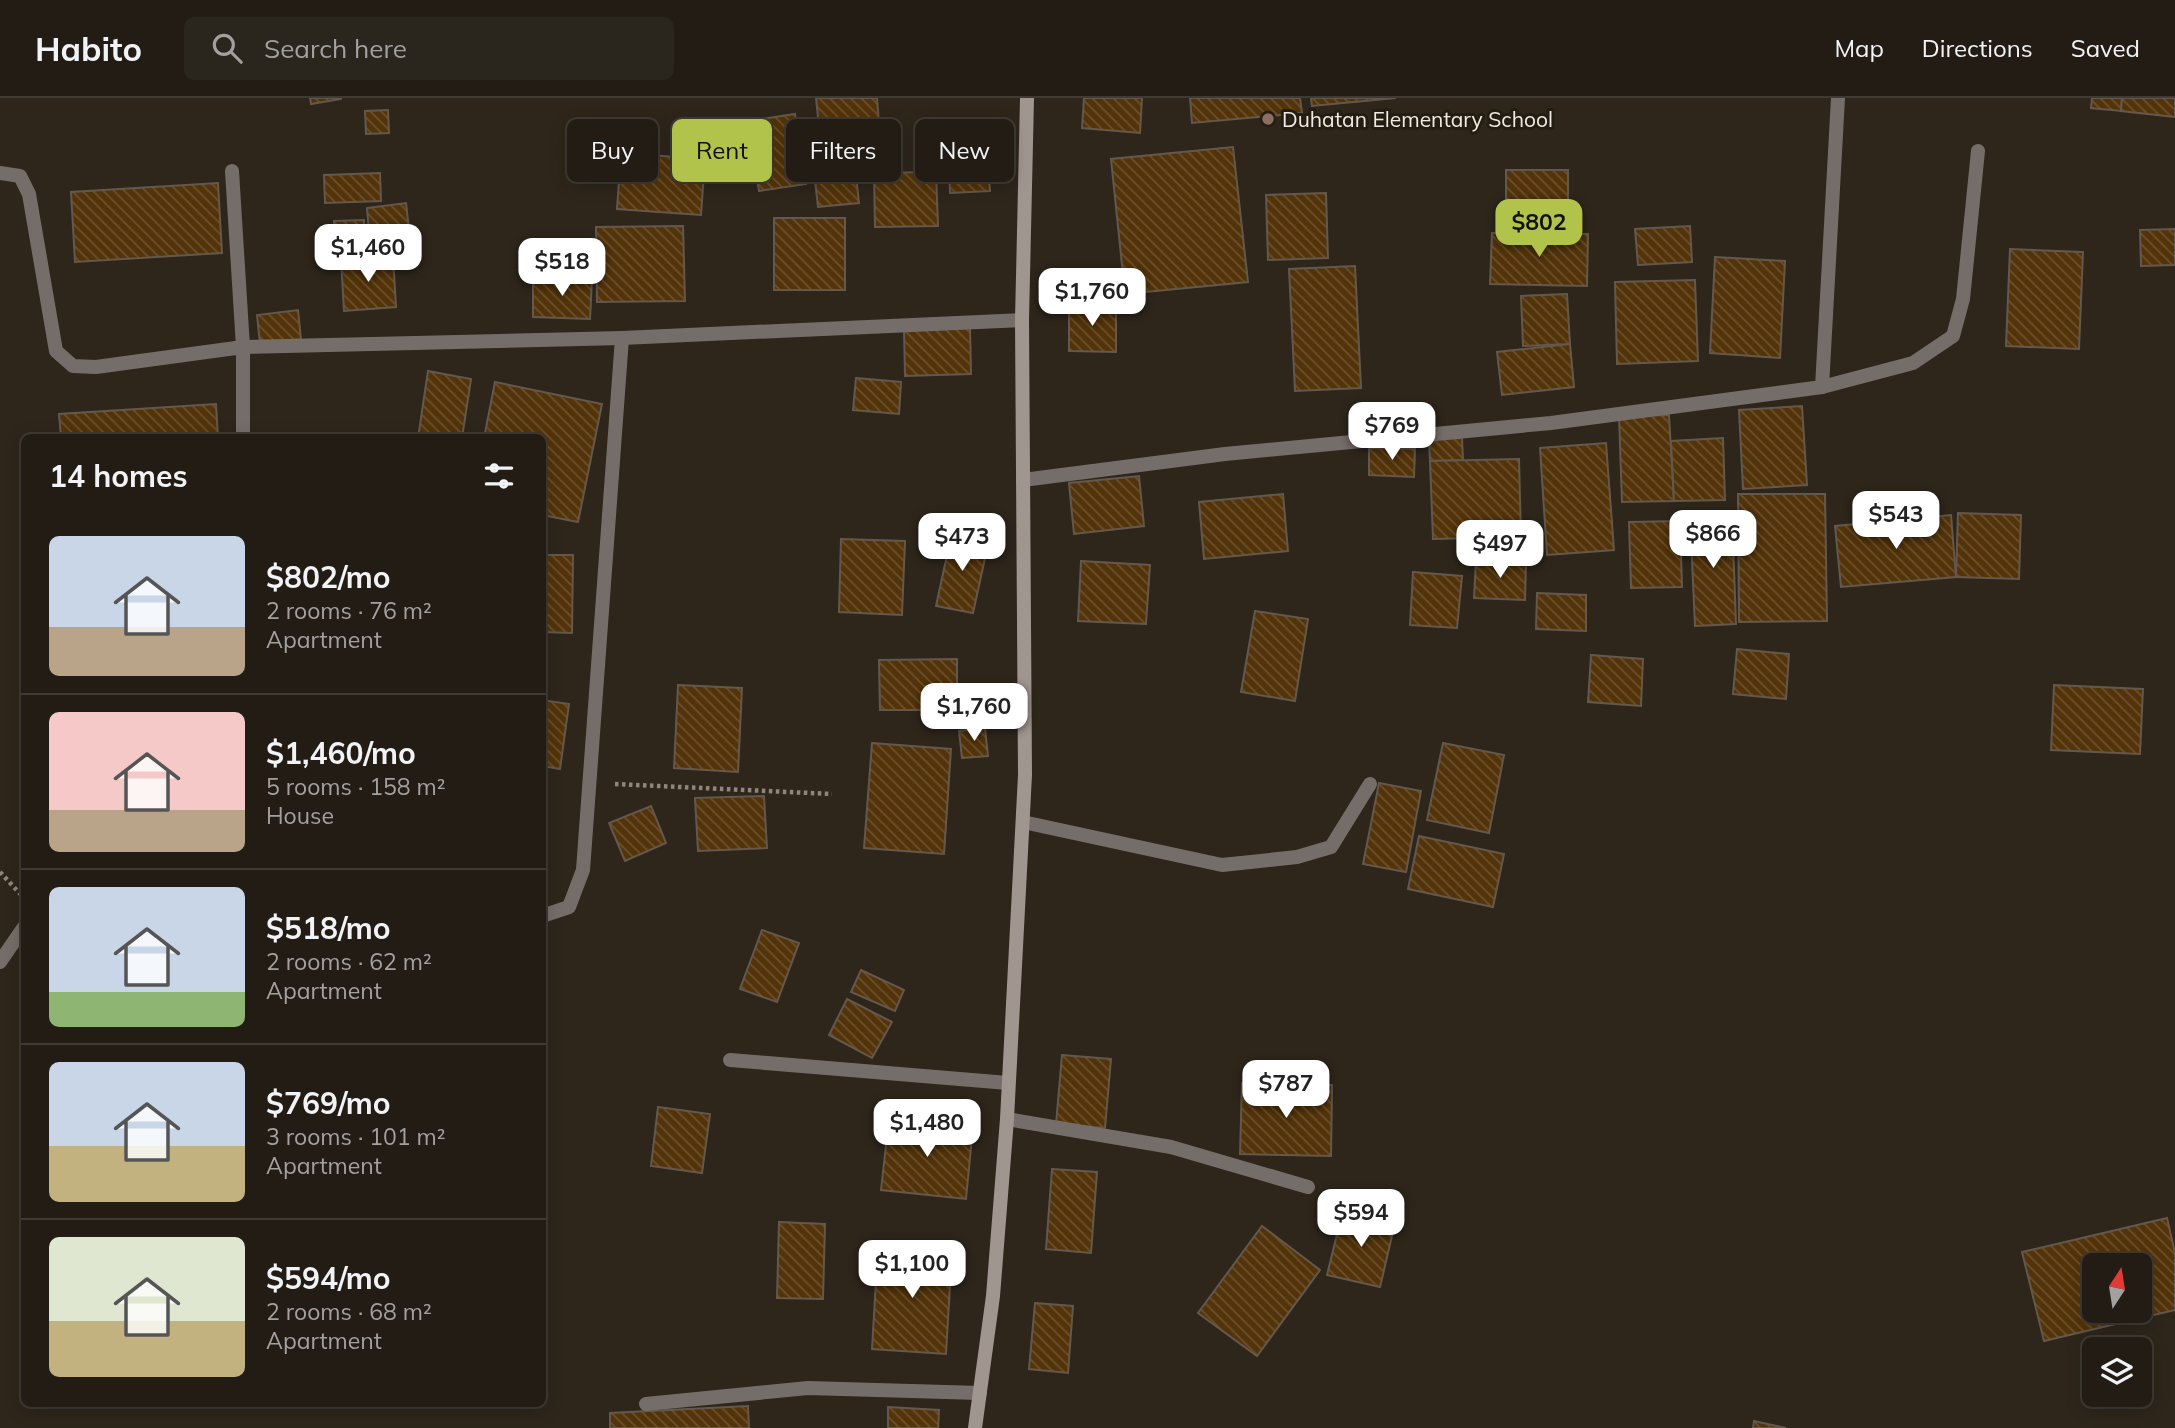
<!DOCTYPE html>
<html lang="en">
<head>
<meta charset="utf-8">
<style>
	:root { --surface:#221c14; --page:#2a251d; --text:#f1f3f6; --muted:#a2a1a0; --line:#3f3a34; --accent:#b2c34c }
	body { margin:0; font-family:Mulish,sans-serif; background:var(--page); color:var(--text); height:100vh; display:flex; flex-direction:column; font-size:26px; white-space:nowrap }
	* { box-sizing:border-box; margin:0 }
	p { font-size:23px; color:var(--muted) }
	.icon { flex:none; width:38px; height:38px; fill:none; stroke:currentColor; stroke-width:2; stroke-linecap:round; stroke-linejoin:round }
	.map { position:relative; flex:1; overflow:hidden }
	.sheet { position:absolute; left:21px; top:336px; width:525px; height:973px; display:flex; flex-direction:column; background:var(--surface); border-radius:10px; box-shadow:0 4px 18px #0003,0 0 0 2px var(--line) }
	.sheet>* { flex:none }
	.guide { position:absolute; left:567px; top:21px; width:665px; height:63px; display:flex; gap:14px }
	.needle { width:46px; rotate:12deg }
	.tools { position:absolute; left:2082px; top:1155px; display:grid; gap:14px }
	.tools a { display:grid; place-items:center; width:70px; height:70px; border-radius:10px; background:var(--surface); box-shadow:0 4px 18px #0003,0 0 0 2px var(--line); font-size:35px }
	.price { position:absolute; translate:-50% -60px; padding:0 16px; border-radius:14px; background:#fff; color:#222; font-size:23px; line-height:46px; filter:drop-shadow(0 2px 4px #0008) }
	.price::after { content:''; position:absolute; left:50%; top:42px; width:21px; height:16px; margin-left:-10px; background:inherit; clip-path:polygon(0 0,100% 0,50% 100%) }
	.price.active { background:var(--accent); color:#111 }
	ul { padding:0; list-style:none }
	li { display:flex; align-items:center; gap:21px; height:175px; padding:0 28px }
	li+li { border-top:2px solid var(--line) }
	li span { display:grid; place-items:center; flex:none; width:196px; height:140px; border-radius:10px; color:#555 }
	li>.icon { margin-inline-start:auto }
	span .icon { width:84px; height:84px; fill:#fffc; stroke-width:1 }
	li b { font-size:30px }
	h2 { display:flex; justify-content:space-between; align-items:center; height:84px; padding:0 28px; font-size:30px }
	.pill { padding:0 24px; border-radius:10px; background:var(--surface); box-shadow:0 4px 18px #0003,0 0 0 2px var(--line); font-size:24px; line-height:63px }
	.pill.active { background:var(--accent); color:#111 }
	header { display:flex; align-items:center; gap:42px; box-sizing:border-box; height:98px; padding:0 35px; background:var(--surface); border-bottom:2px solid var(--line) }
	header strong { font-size:33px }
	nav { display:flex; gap:38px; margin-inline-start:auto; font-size:24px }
	.search { width:490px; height:63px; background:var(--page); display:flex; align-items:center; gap:18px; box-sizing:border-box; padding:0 24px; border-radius:10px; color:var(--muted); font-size:26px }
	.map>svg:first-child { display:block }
	.building { fill:url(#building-back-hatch); stroke:#64584d; stroke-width:2; fill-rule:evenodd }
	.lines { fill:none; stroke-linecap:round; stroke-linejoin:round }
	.path { stroke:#8c867d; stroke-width:4.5; stroke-dasharray:3.5 3.5; stroke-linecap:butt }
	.lane { stroke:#756d6a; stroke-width:14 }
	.street { stroke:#756d6a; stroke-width:14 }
	.secondary { stroke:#a19590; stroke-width:14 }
	.education-dot { fill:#8d6e63; stroke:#241d11; stroke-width:2.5 }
	.labels { text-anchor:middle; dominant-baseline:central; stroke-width:6; stroke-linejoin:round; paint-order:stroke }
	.poi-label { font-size:21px; fill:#efeae3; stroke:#241d11; text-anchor:start }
</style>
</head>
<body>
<header>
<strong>Habito</strong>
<div class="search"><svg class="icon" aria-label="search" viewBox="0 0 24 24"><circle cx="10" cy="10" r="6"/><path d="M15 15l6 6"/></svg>Search here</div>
<nav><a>Map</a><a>Directions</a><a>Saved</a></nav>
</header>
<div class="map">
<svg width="2175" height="1330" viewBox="0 0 2175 1330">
	<defs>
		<pattern id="building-back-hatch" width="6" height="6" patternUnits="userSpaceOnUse" patternTransform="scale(1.75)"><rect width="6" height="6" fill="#533309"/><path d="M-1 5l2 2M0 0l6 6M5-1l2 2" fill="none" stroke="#6c512d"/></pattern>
	</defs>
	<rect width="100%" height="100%" fill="#2e261b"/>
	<!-- building -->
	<g class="building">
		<polygon points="310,0 341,0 341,1 311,6"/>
		<polygon points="816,0 877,0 881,51 822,57"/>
		<polygon points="1084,0 1142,0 1140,35 1082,30"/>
		<polygon points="1190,0 1300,0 1302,15 1192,25"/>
		<polygon points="1311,0 1396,0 1312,8"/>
		<polygon points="2092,0 2122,0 2121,13 2091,10"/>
		<polygon points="2122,0 2175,0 2175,19 2121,13"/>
		<polygon points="388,12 389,35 366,36 365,13"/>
		<polygon points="795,16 806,86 759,93 748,23"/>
		<polygon points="987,46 990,93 950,95 948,48"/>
		<polygon points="1233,49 1248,184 1125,196 1111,61"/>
		<polygon points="621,55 705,61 701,117 617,111"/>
		<polygon points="855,68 859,105 818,109 814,73"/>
		<rect x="1506" y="72" width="62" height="53"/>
		<polygon points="936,74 938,128 875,129 874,75"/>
		<polygon points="380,75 381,103 325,105 324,77"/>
		<polygon points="218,85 222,155 75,164 71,94"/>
		<polygon points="1326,95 1328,160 1268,162 1266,97"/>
		<polygon points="406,105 409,131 369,135 367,110"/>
		<rect x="774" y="120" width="71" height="72"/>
		<polygon points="364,122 365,154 335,155 334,123"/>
		<polygon points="683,128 685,203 597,204 596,129"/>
		<polygon points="1690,128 1692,164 1638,167 1635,131"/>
		<polygon points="2175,131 2175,167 2141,168 2140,132"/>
		<polygon points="1492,135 1588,136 1587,188 1490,186"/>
		<polygon points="2010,151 2083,154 2079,251 2006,248"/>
		<polygon points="393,158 396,209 344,213 341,162"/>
		<polygon points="1715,159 1785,163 1780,260 1710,255"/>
		<polygon points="1355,168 1361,290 1295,293 1289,171"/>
		<polygon points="533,179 592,181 590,221 533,219"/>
		<polygon points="1695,182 1698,263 1617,266 1615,184"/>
		<polygon points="1567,196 1570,246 1523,248 1521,198"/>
		<polygon points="1069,207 1116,208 1116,254 1069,253"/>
		<polygon points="298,212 301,241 260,246 257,217"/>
		<polygon points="970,229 971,276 905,278 904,231"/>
		<polygon points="1570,246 1574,289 1502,297 1497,254"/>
		<polygon points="428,273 471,281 462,340 418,340"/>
		<polygon points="856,280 901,284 899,316 853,312"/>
		<polygon points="495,284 602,306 578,424 542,417 542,340 484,340"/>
		<polygon points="216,306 218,340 61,340 59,316"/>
		<polygon points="1802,308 1807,387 1743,391 1739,312"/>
		<polygon points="1669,317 1674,403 1622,404 1619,318"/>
		<polygon points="1462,340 1463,362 1430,363 1429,341"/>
		<polygon points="1723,340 1725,402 1674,403 1671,343"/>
		<polygon points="1606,345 1614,452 1547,457 1540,350"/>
		<polygon points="1369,350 1415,351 1414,379 1369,377"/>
		<polygon points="1519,361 1521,439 1433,441 1430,363"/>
		<polygon points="1139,378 1144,428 1074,436 1069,385"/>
		<polygon points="1283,396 1288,453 1204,461 1199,404"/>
		<polygon points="1738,396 1825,396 1827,523 1739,524"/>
		<polygon points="1958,415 2021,417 2019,481 1956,479"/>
		<polygon points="1732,417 1736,526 1695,528 1690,419"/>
		<polygon points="1951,417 1956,479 1841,489 1835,428"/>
		<polygon points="1680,423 1682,489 1631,490 1629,424"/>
		<polygon points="952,434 989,442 973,515 936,508"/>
		<polygon points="841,441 905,443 902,517 839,514"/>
		<polygon points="542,457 573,457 572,535 542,534"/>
		<polygon points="1476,462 1526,464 1525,502 1474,500"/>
		<polygon points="1081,463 1150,467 1146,526 1078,523"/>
		<polygon points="1413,474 1462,478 1457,530 1410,527"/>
		<polygon points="1537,495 1586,497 1586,533 1536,531"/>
		<polygon points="1255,513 1308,521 1295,603 1241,594"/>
		<polygon points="1737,551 1789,556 1786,601 1733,596"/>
		<polygon points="1591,557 1643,561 1641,608 1588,604"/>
		<polygon points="957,561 957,612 880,612 879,562"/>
		<polygon points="678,587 742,590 738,674 674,670"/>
		<polygon points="2054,587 2143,591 2140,656 2051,652"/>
		<polygon points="542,602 569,606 560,671 542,668"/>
		<polygon points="985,630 988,658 962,660 959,633"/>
		<polygon points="872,645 951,651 944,756 864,750"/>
		<polygon points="1443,645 1504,657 1489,735 1427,722"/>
		<polygon points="1379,685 1421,693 1406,774 1363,766"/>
		<polygon points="764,698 767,750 698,753 695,700"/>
		<polygon points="651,708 666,745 625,763 609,725"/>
		<polygon points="1419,738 1504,756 1493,809 1408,791"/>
		<polygon points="762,832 799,845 777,904 740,891"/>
		<polygon points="861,872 904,892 895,913 851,894"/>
		<polygon points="847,901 892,924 872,960 829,937"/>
		<polygon points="1062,957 1111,961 1105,1030 1056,1026"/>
		<polygon points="1242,985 1332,987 1331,1058 1240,1056"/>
		<polygon points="658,1009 710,1016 702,1075 651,1068"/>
		<polygon points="889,1020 973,1029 966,1101 881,1092"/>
		<polygon points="1052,1071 1097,1074 1091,1155 1046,1151"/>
		<polygon points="1343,1112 1395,1125 1380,1189 1327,1177"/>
		<path d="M2167,1120L2175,1155V1212L2044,1243L2022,1154ZM2095,1167H2140V1213H2095Z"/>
		<polygon points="779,1124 825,1126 823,1201 777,1200"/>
		<polygon points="1262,1128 1320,1172 1257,1258 1198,1215"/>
		<polygon points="878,1148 952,1153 946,1256 872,1251"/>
		<polygon points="1035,1205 1073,1208 1068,1275 1029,1271"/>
		<polygon points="748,1308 749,1330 610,1330 610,1315"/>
		<polygon points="888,1309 939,1312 938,1330 888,1330"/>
		<polygon points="1754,1323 1786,1330 1753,1330"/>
	</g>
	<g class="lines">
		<!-- path -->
		<g class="path">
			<polyline points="615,686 832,696"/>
			<polyline points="0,774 24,800"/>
		</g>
		<!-- lane -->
		<g class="lane">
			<polyline points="1023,724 1222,767 1297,759 1331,749 1370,686"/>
			<polyline points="646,1306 808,1290 980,1295"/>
		</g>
		<!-- street -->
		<g class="street">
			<polyline points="232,73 243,249 622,240 1022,222"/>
			<polyline points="0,75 20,78 29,96 56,253 73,268 96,269 243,249 243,340"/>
			<polyline points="1822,289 1913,265 1953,238 1963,201 1978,53"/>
			<polyline points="1023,382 1225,356 1551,325 1822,289 1838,0"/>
			<polyline points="542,818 569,809 583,772 622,240"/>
			<polyline points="0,864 24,829"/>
			<polyline points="730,962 1008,985"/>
			<polyline points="1007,1021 1171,1049 1308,1089"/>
		</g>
		<!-- secondary -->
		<polyline class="secondary" points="975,1330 993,1198 1007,1021 1025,677 1022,222 1027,0"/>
	</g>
	<!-- markers -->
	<circle class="education-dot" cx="1268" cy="21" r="7"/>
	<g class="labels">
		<!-- poi labels -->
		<g class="poi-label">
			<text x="1282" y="21">Duhatan Elementary School</text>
		</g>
	</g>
</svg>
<div class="tools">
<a><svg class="needle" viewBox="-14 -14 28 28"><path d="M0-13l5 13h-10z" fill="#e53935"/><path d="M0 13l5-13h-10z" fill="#a2a1a0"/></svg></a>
<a><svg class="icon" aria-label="layers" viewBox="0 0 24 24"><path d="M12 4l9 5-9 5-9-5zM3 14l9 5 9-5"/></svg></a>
</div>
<b class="price active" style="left:1539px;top:161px">$802</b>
<b class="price" style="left:368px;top:186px">$1,460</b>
<b class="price" style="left:562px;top:200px">$518</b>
<b class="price" style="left:1092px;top:230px">$1,760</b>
<b class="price" style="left:1392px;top:364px">$769</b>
<b class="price" style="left:1896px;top:453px">$543</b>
<b class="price" style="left:1713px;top:472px">$866</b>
<b class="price" style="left:962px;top:475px">$473</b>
<b class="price" style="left:1500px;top:482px">$497</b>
<b class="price" style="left:974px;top:645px">$1,760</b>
<b class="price" style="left:1286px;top:1022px">$787</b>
<b class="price" style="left:927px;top:1061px">$1,480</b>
<b class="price" style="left:1361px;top:1151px">$594</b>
<b class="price" style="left:912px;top:1202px">$1,100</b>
<div class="guide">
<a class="pill">Buy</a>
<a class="pill active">Rent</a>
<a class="pill">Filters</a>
<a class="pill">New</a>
</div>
<section class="sheet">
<h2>14 homes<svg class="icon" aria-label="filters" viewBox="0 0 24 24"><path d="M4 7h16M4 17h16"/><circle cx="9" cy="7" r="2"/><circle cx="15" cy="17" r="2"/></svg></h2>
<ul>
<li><span style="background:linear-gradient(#c9d6e8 65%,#b9a48a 0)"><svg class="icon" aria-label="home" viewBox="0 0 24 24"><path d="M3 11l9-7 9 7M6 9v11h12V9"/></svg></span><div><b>$802/mo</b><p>2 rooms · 76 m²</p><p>Apartment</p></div></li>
<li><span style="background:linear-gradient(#f6c9c9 70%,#b9a48a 0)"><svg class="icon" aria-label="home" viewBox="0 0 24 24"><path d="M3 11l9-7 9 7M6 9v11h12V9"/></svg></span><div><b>$1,460/mo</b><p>5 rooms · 158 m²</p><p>House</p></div></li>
<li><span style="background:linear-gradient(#c9d6e8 75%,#8fb573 0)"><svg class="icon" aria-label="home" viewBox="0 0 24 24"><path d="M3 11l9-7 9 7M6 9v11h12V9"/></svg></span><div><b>$518/mo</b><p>2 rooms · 62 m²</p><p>Apartment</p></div></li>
<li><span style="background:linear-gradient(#c9d6e8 60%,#c2b280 0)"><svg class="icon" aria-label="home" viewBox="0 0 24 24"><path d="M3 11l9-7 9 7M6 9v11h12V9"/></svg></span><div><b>$769/mo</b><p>3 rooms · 101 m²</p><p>Apartment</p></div></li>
<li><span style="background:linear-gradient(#dfe7d0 60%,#c2b280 0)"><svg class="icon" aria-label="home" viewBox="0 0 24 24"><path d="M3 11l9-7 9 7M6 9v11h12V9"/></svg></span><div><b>$594/mo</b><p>2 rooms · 68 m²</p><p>Apartment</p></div></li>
</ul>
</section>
</div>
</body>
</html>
